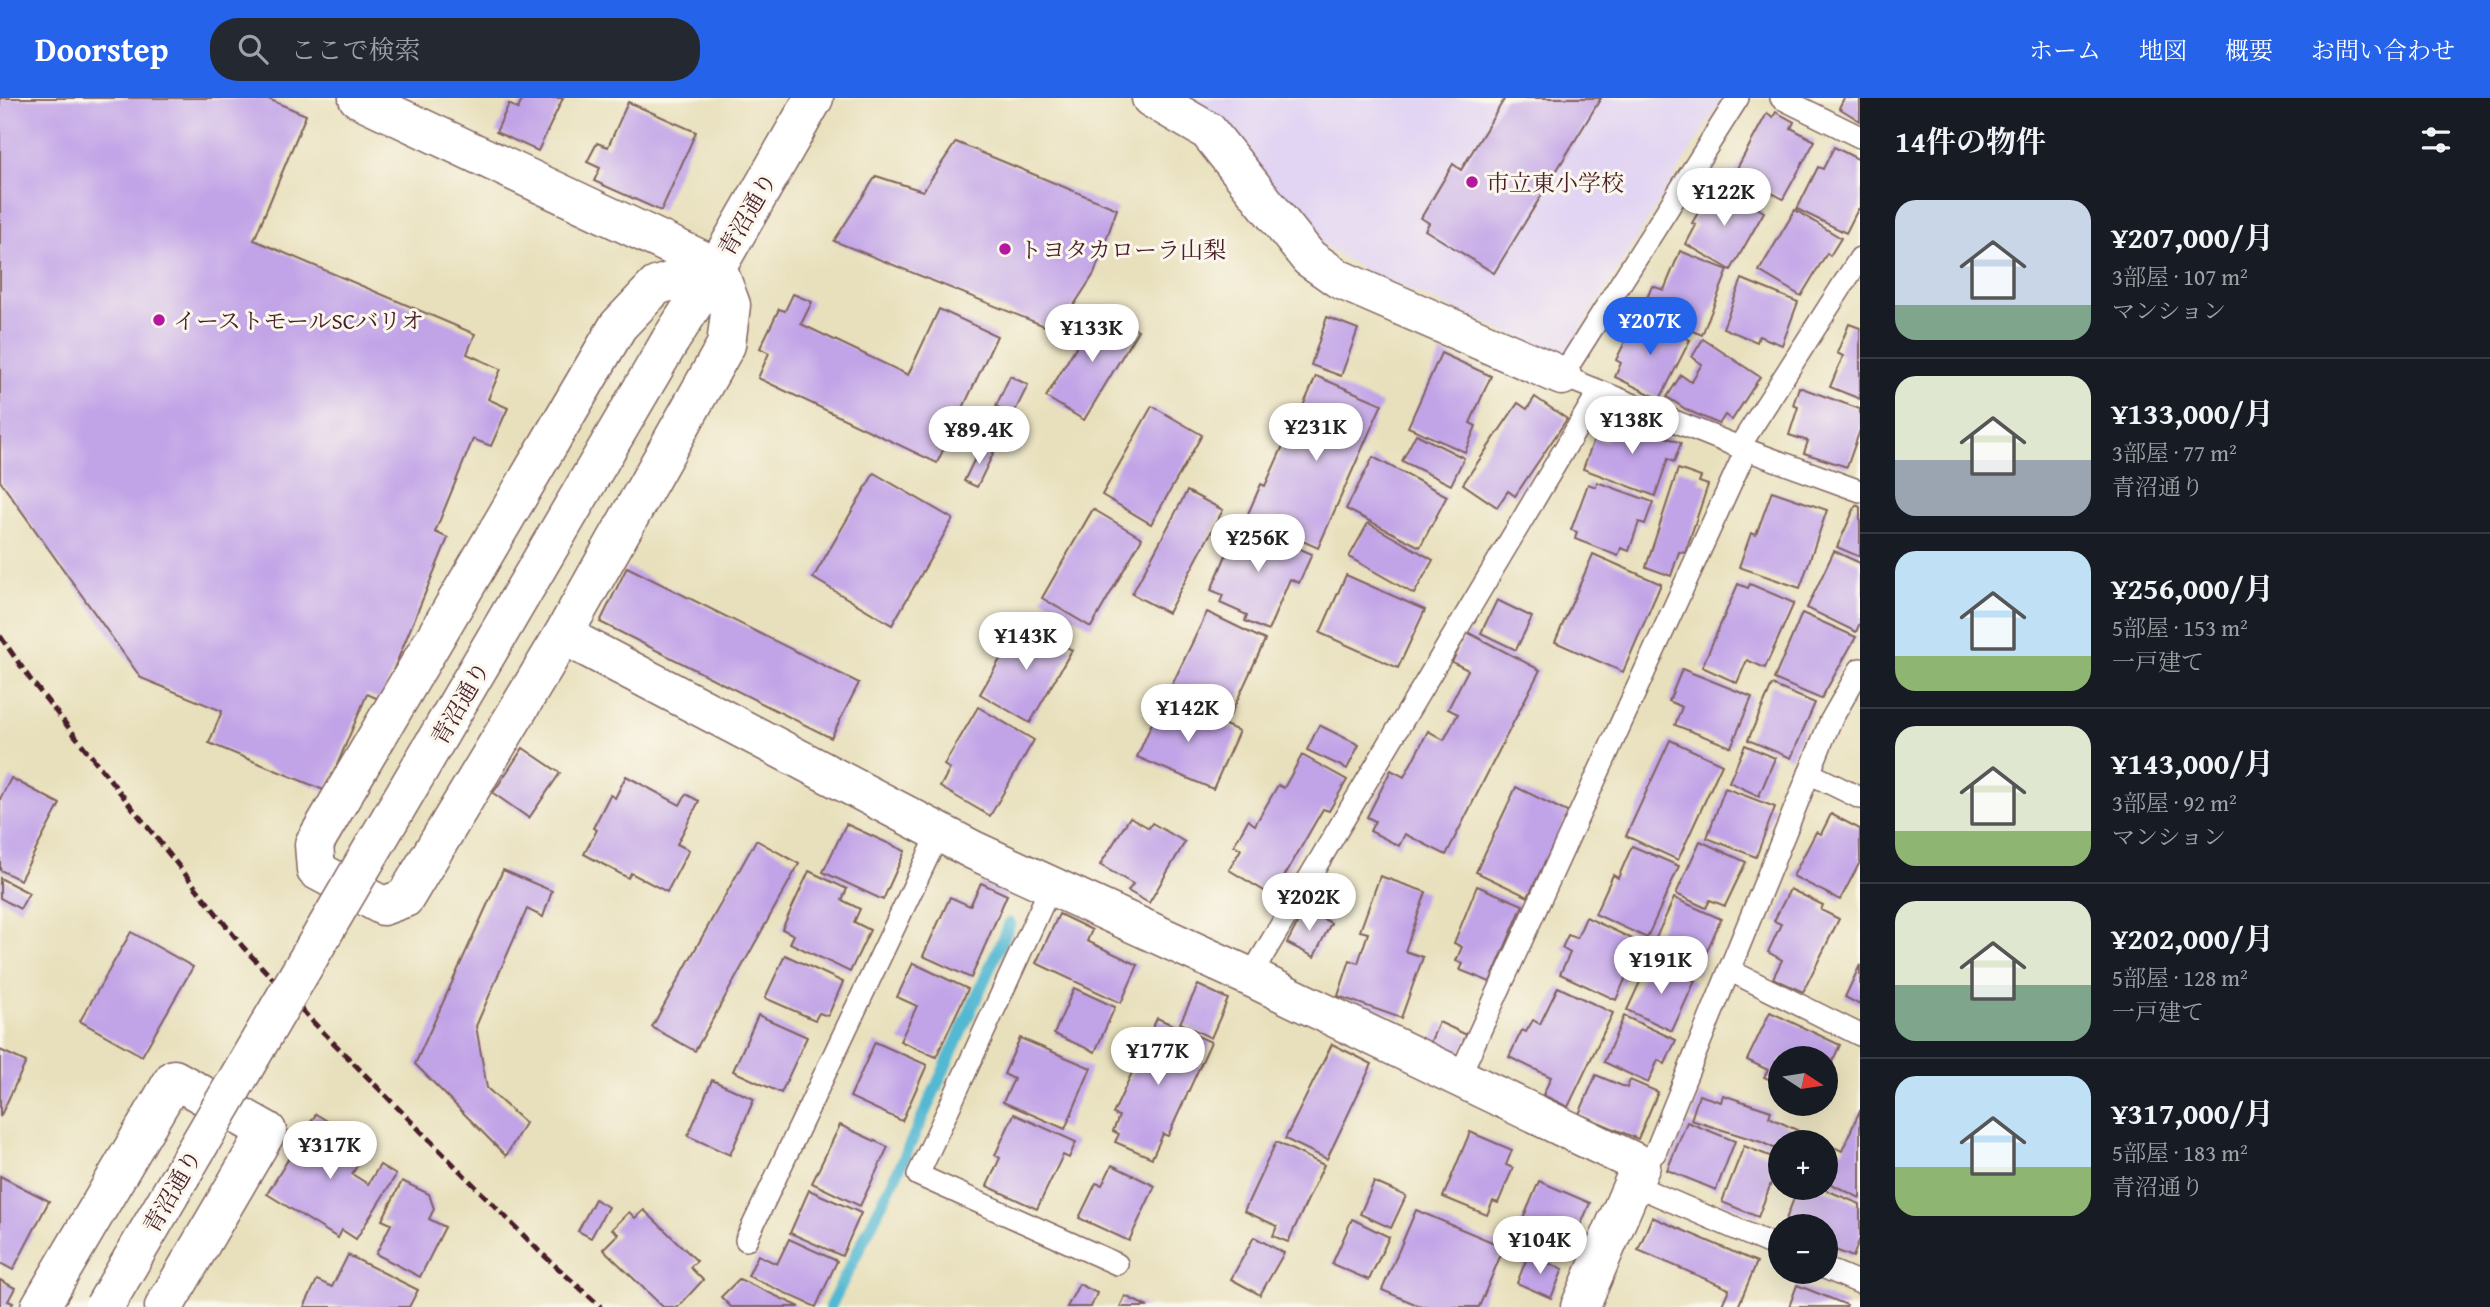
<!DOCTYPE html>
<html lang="ja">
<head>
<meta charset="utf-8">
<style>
	:root { --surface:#171b24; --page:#242831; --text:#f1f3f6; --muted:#9ea1a6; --line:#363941; --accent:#2563eb }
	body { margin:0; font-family:"Gentium Book Plus","Noto Serif JP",serif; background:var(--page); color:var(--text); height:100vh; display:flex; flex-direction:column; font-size:26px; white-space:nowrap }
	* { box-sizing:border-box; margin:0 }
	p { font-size:23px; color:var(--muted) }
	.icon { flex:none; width:38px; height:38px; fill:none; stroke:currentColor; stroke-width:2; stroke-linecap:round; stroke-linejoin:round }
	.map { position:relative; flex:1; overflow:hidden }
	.sheet { display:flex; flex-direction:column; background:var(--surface); width:630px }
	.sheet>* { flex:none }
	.needle { width:46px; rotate:102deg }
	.buttons { position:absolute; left:1768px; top:948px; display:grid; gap:14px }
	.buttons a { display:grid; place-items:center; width:70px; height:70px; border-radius:50%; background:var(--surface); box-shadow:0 7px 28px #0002; font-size:35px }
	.price { position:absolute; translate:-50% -60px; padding:0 16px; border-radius:24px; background:#fff; color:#222; font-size:23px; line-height:46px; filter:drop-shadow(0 2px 4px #0008) }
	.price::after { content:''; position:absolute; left:50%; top:42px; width:21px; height:16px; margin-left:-10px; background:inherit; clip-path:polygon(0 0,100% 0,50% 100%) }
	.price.selected { background:var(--accent); color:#fff }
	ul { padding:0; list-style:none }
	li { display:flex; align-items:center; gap:21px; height:175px; padding:0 35px }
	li+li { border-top:2px solid var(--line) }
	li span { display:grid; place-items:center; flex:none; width:196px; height:140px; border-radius:21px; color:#555 }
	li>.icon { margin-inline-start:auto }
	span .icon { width:84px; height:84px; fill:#fffc; stroke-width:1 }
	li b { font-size:30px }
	h2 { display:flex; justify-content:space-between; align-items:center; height:84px; padding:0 35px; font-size:30px }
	header { display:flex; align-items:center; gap:42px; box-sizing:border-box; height:98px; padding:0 35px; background:var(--accent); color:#fff }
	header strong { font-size:33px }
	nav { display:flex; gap:38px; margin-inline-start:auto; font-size:24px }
	.search { width:490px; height:63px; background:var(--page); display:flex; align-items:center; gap:18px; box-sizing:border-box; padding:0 24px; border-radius:28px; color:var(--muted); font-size:26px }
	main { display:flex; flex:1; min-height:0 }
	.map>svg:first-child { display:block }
	.built { fill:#e2d4f3 }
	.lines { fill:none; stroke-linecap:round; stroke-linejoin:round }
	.stream { stroke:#52b8d1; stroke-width:12 }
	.building { fill:#c1a3e7 }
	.service-casing { stroke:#81635e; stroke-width:24 }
	.minor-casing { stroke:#81635e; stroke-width:41 }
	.tertiary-casing { stroke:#81635e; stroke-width:41 }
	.service { stroke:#fff; stroke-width:21 }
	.minor { stroke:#fff; stroke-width:38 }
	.tertiary { stroke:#fff; stroke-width:38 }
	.rail { stroke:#4a1f2b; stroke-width:5; stroke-dasharray:10 5; stroke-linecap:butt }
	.tertiary-bridge-casing { stroke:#81635e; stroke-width:41; stroke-linecap:butt }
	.tertiary-bridge { stroke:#fff; stroke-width:38 }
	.poi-dot { fill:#b5179e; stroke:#fbf7ec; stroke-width:2.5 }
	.labels { text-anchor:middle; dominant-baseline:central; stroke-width:6; stroke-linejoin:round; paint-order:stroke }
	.poi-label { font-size:23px; fill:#4a1f2b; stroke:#fbf7ec; text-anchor:start }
	.street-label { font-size:23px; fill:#4a1f2b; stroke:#fbf7ec }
</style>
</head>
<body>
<header>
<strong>Doorstep</strong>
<div class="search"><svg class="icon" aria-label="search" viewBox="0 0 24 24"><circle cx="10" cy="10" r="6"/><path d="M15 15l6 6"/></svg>ここで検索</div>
<nav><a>ホーム</a><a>地図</a><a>概要</a><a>お問い合わせ</a></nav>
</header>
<main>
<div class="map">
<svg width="1860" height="1209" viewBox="0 0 1860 1209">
	<rect width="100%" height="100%" fill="#fbf7ec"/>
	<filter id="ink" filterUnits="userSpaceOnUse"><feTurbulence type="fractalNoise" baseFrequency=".0143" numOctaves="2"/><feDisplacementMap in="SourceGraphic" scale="14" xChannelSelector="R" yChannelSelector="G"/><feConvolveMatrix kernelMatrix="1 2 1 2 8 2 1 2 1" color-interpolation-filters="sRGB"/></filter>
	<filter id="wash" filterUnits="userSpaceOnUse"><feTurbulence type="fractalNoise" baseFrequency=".00686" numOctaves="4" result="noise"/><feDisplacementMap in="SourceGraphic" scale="28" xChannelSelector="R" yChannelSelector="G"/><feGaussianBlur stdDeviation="1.57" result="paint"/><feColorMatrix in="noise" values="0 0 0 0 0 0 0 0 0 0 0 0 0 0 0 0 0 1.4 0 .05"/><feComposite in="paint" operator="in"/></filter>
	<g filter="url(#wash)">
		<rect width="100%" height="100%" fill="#e8e0bc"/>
		<!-- built -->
		<polygon class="built" points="1189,0 1723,0 1564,259 1367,174 1323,147"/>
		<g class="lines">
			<!-- stream -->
			<polyline class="stream" points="830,1209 899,1071 1010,825"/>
		</g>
		<g id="blocks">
			<!-- building -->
			<g class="building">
				<polygon points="0,0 266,0 306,17 254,142 475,236 467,256 501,271 488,301 508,310 491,348 473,341 435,434 448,440 381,602 367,596 326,693 209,645 222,613 141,580 0,383"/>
				<polygon points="523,0 563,0 538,53 496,34 509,6 518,11"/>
				<polygon points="1505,0 1601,0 1494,175 1425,132 1429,125 1421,120 1453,66 1461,72"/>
				<polygon points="1844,0 1860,0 1860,23 1839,10"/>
				<polygon points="628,4 696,34 661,113 594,83 600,70 587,64 597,45 608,49"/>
				<polygon points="1776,14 1794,24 1791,30 1815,43 1783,101 1735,74 1767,15 1773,19"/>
				<polygon points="956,44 1117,111 1094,176 1057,233 834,143 876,78 923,93"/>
				<polygon points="1834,49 1860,62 1860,112 1858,111 1846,135 1797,111 1818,69 1823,71"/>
				<polygon points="1719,88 1764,114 1731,172 1686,146 1696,127 1692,125 1703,106 1707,108"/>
				<polygon points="1795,112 1841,140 1830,158 1827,155 1801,198 1759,173"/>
				<polygon points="1680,153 1728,172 1702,237 1642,212 1652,188 1664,192"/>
				<polygon points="1742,181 1798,204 1782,247 1759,238 1757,244 1723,230"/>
				<polygon points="793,196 812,204 801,226 908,277 939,211 997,238 937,365 758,280 769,255 760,250 779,211 785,213"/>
				<polygon points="1100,209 1138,232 1084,322 1046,299"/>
				<polygon points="1638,217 1690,242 1660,301 1615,279 1621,265 1616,262"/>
				<polygon points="1327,219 1358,231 1341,278 1311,267"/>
				<polygon points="1849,226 1860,230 1860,301 1830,289 1843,258 1837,255"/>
				<polygon points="1703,241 1760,279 1732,322 1725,317 1719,326 1687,312 1667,299 1681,277 1691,284 1702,266 1692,259"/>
				<polygon points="1441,255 1491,278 1470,325 1476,328 1465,354 1408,329"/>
				<polygon points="1010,278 1028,287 1013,317 996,308"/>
				<polygon points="1316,278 1382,306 1318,450 1247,418 1261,386 1265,388 1290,332 1297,335 1304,317 1300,315"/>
				<polygon points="1799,289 1860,311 1860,332 1847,369 1804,355 1808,343 1789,337 1798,309 1793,307"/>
				<polygon points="1535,299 1567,321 1515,398 1508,393 1497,409 1463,386 1518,305 1527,311"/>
				<polygon points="1152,308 1202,337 1151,426 1102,397"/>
				<polygon points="990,314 1011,323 1000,347 979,338"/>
				<polygon points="1615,319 1681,345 1674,364 1668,361 1655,398 1583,371 1595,339 1606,343"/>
				<polygon points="1416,336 1464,360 1451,387 1402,363"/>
				<polygon points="981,348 994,354 977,389 964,383"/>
				<polygon points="1373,359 1447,398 1420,449 1346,411"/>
				<polygon points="1678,371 1701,379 1699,384 1708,387 1685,455 1679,454 1671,478 1646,469"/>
				<polygon points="874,375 953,421 892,527 813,480"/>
				<polygon points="1597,384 1653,404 1645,426 1639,424 1629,453 1621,450 1618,458 1575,441 1577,434 1571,432 1588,386 1596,389"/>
				<polygon points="1187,393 1223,412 1168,515 1132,496"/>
				<polygon points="1772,393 1827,412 1800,490 1739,469 1751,435 1756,437"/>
				<polygon points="1856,407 1860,409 1860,459 1837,449"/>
				<polygon points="1093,411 1142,440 1091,529 1042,500"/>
				<polygon points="1240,425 1312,456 1299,485 1290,481 1268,533 1245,523 1247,517 1220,505 1223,497 1211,492"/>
				<polygon points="1368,425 1433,462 1414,496 1349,459"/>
				<polygon points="1834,453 1860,465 1860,525 1856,534 1807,510"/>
				<polygon points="1593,456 1661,486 1623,574 1555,544"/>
				<polygon points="627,469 859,585 831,640 600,524"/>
				<polygon points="1346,477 1425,512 1398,570 1320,535"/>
				<polygon points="1738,486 1748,490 1750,486 1794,505 1765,570 1747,562 1737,585 1702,569"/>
				<polygon points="1497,502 1532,519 1516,552 1481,535"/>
				<polygon points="1207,514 1265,542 1230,618 1171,589"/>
				<polygon points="1802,515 1856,539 1821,601 1774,581"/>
				<polygon points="1022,523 1072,552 1030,625 980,596"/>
				<polygon points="1467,534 1540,572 1446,757 1405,736 1399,748 1370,733 1375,723 1367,719 1391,672 1404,679 1428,633 1444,642 1458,616 1448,611 1468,572 1452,564"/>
				<polygon points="1682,571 1752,599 1731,649 1675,627 1682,609 1669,603"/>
				<polygon points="1772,587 1815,605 1791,660 1748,642"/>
				<polygon points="1163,600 1239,633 1213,691 1137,659"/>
				<polygon points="978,609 1034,642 990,718 940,689 950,671 944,667"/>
				<polygon points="1319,627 1359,647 1347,671 1307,652"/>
				<polygon points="1670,642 1722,666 1678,762 1626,738"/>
				<polygon points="1745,647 1775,660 1759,698 1729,684"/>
				<polygon points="523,650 560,675 529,720 493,695"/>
				<polygon points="1302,657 1347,682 1329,713 1323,711 1273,798 1229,772 1241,751 1234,747 1248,722 1255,727 1278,687 1284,690"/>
				<polygon points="626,678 680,707 686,696 699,703 677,746 689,752 667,794 631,775 628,780 584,756 597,732 593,730 610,697 615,700"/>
				<polygon points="11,680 60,706 20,782 0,772 0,701"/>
				<polygon points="1516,689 1569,715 1528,799 1476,774"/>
				<polygon points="1725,690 1775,709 1756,759 1707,740"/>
				<polygon points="1831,716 1860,731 1860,764 1840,802 1793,778 1816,734 1821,736"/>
				<polygon points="1130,719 1149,730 1152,725 1185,744 1149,805 1128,793 1133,786 1100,767"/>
				<polygon points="846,726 905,753 883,802 823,774"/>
				<polygon points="756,742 799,766 695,953 652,929"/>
				<polygon points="1700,743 1746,764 1725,808 1710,802 1706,810 1676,796"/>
				<polygon points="1632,748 1679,768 1647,840 1595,816 1613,777 1618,780"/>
				<polygon points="503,772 552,793 543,819 527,811 476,928 487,990 525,1025 506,1058 415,966"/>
				<polygon points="809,773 847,791 842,802 860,811 854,824 870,832 850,874 790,845 794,837 782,831"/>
				<polygon points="1380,778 1426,794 1405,853 1423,859 1401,920 1338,898 1350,862 1358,865 1368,835 1360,833"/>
				<polygon points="0,780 29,795 20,811 0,800"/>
				<polygon points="981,785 1007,797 971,880 923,858 950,799 970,808"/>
				<polygon points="1477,788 1523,807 1490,884 1460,872 1463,866 1456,863 1462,849 1454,845"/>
				<polygon points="1790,791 1823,807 1821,812 1839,821 1803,894 1773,880 1782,862 1768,854 1781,826 1774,823"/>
				<polygon points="1674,800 1721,821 1697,876 1649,855"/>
				<polygon points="1305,811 1331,825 1314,859 1287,845"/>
				<polygon points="1059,816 1092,832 1087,843 1138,867 1121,905 1036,865"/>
				<polygon points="1586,819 1641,845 1616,902 1560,876 1570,855 1562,850 1568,837 1577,840"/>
				<polygon points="131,834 193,869 142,958 80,923"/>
				<polygon points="785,857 843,884 828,918 819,915 815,922 765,900"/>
				<polygon points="1650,862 1695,883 1672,933 1627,912"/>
				<polygon points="913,865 968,891 936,959 900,943 917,908 897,899"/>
				<polygon points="1860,867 1860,907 1845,899"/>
				<polygon points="1198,887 1228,901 1211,940 1180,925"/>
				<polygon points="1558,889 1613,915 1568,1009 1543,997 1551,979 1509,959 1522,932 1526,934 1533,922 1540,926"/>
				<polygon points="1074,890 1115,909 1095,954 1054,936"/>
				<polygon points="1770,914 1840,947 1825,979 1825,961 1780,961 1780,986 1764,979 1768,972 1747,962"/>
				<polygon points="758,917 807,939 781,995 733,973"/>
				<polygon points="1624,918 1676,942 1665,966 1658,962 1648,985 1604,964"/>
				<polygon points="1157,920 1211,944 1168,1038 1163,1036 1152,1060 1115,1044 1119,1036 1113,1033 1119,1018 1113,1016"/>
				<polygon points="1439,924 1469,938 1459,958 1430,945"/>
				<polygon points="1020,940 1091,970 1065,1031 1003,1004 1014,981 1004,976"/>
				<polygon points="875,944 927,967 902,1023 850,999"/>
				<polygon points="1332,946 1372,966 1327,1061 1285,1041"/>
				<polygon points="0,952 26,964 0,1019"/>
				<polygon points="1596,977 1627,990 1630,982 1658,994 1638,1041 1579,1016"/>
				<polygon points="712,982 754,1001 730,1057 688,1038"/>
				<polygon points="1699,997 1721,1004 1723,997 1771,1013 1769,1019 1824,1045 1780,1045 1780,1053 1761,1044 1691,1022"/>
				<polygon points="1860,1012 1860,1100 1829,1085 1832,1079 1825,1076 1825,1045 1842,1053"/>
				<polygon points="316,1016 369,1049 352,1076 368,1086 380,1067 396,1077 356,1141 342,1132 338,1140 267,1096"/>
				<polygon points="1014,1016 1076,1044 1069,1060 1063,1057 1037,1111 987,1088 1000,1060 995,1057"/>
				<polygon points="1687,1024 1735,1043 1716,1092 1667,1072"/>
				<polygon points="840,1027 888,1049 860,1108 812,1085"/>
				<polygon points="1470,1034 1512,1052 1506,1067 1513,1070 1498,1105 1493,1103 1487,1117 1443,1099"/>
				<polygon points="1276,1044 1324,1067 1288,1144 1273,1138 1277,1128 1244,1113"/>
				<polygon points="1744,1048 1780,1062 1758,1119 1722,1104"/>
				<polygon points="1112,1067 1155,1088 1129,1143 1079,1120 1096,1085 1102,1087"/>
				<polygon points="0,1078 49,1103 13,1172 0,1165"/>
				<polygon points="402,1083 429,1096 434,1111 429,1121 445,1129 420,1179 376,1156 391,1126 382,1122"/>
				<polygon points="1539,1083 1590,1105 1566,1162 1515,1140"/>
				<polygon points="1374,1084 1406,1098 1391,1130 1360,1116"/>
				<polygon points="1798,1090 1821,1090 1860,1106 1860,1140 1853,1159 1825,1148 1825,1129 1798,1129 1785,1124"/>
				<polygon points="809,1092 861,1115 842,1158 790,1135"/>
				<polygon points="595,1101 608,1109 591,1140 578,1133"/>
				<polygon points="644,1112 697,1163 690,1169 703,1182 678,1209 663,1209 603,1151 618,1136 612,1131 629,1114 635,1120"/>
				<polygon points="1416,1112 1504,1149 1479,1209 1422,1209 1382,1192"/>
				<polygon points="1652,1119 1757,1164 1738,1209 1721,1209 1729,1191 1638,1152"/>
				<polygon points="1352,1121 1389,1139 1369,1182 1332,1166"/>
				<polygon points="1254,1139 1284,1155 1260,1197 1231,1181"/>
				<polygon points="789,1141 837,1163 816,1209 748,1178 758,1157 777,1166"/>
				<polygon points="348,1157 418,1192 409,1209 304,1209 317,1182 332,1189"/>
				<polygon points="1528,1157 1563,1171 1551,1200 1517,1185"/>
				<polygon points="739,1181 800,1209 731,1209 721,1199"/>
				<polygon points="0,1182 15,1190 8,1203 13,1205 11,1209 0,1209"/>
				<polygon points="1079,1186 1097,1195 1091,1209 1067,1209"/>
				<polygon points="1797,1187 1847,1207 1846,1209 1789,1209"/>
				<polygon points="1125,1198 1148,1209 1120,1209"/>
			</g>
		</g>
	</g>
	<g filter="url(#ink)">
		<use href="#blocks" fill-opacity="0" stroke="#81635e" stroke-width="2"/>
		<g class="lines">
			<!-- service casing -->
			<g class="service-casing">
				<g id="service">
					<polyline points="1738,0 1562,278 1739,349 1860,393"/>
					<polyline points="1781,0 1860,39"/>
					<polyline points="1739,349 1860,160"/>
					<polyline points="1809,675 1860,700"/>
					<polyline points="1051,788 918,1077 1117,1166"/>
					<polyline points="1729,872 1860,937"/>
					<polyline points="1250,879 1599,293"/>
					<polyline points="1459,979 1746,352"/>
					<polyline points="1641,1067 1655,1055 1830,624 1860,571"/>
					<polyline points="1632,1086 1780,1150"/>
					<polyline points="746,1142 939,735"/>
					<polyline points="1825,1170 1860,1185"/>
				</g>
			</g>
			<!-- minor casing -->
			<g class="minor-casing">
				<g id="minor">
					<polyline points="358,0 717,169 731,207 726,247 563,537 973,752 1250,879 1641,1067 1580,1209"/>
					<polyline points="1151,0 1208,33 1309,160 1339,181 1562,278"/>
					<polyline points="563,537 405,800 383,808 316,772 314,746 618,228 656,188 717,169"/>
					<polyline points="40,1209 174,981 267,1033 164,1209"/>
				</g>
			</g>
			<!-- tertiary casing -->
			<g class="tertiary-casing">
				<polyline id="tertiary" points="670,243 717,169 814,0"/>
			</g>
			<!-- service -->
			<use href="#service" class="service"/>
			<!-- minor -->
			<use href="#minor" class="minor"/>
			<!-- tertiary -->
			<use href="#tertiary" class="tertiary"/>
			<!-- rail -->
			<polyline class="rail" points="0,538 30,581 243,849 314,925 539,1153 601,1209"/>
			<!-- tertiary-bridge casing -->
			<g class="tertiary-bridge-casing">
				<polyline id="tertiary-bridge" points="104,1209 670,243"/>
			</g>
			<!-- tertiary-bridge -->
			<use href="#tertiary-bridge" class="tertiary-bridge"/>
		</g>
	</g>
	<!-- markers -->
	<g class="poi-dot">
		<circle cx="1472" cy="84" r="7"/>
		<circle cx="1005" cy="151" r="7"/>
		<circle cx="159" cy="222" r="7"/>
	</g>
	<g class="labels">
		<!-- poi labels -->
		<g class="poi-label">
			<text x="1486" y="84">市立東小学校</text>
			<text x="1019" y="151">トヨタカローラ山梨</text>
			<text x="173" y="222">イーストモールSCバリオ</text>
		</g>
		<!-- street labels -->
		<g class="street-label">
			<text transform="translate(747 116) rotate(-60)">青沼通り</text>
			<text transform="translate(460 605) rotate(-60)">青沼通り</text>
			<text transform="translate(172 1093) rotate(-60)">青沼通り</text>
		</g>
	</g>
</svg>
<div class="buttons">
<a><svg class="needle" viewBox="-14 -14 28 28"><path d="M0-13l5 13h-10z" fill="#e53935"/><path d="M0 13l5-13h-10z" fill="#9ea1a6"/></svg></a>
<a>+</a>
<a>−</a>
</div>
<b class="price" style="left:1724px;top:130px">¥122K</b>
<b class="price selected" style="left:1650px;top:259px">¥207K</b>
<b class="price" style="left:1092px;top:266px">¥133K</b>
<b class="price" style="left:1632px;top:358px">¥138K</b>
<b class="price" style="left:1316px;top:365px">¥231K</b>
<b class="price" style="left:979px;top:368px">¥89.4K</b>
<b class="price" style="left:1258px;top:476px">¥256K</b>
<b class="price" style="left:1026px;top:574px">¥143K</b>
<b class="price" style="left:1188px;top:646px">¥142K</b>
<b class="price" style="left:1309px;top:835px">¥202K</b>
<b class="price" style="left:1661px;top:898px">¥191K</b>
<b class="price" style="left:1158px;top:989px">¥177K</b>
<b class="price" style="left:330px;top:1083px">¥317K</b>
<b class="price" style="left:1540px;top:1178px">¥104K</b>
</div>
<section class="sheet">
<h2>14件の物件<svg class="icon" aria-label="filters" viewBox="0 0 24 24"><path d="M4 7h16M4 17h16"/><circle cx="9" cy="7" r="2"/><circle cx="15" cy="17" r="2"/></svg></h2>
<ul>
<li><span style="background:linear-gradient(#c9d6e8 75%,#7fa58c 0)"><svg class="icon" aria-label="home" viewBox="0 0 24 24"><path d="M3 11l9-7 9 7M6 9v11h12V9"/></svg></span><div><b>¥207,000/月</b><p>3部屋 · 107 m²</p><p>マンション</p></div></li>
<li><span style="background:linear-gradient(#dfe7d0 60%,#9aa5b1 0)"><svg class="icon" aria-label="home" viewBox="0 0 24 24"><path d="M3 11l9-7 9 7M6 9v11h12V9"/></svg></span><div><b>¥133,000/月</b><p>3部屋 · 77 m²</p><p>青沼通り</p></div></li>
<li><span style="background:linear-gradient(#bfe0f5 75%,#8fb573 0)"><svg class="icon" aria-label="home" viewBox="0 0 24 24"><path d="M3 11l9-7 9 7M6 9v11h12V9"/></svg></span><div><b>¥256,000/月</b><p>5部屋 · 153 m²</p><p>一戸建て</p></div></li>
<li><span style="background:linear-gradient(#dfe7d0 75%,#8fb573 0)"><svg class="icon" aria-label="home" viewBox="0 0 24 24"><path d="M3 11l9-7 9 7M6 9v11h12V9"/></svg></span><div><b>¥143,000/月</b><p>3部屋 · 92 m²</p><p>マンション</p></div></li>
<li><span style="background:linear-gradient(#dfe7d0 60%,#7fa58c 0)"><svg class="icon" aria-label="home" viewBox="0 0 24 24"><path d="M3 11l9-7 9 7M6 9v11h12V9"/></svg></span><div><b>¥202,000/月</b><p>5部屋 · 128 m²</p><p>一戸建て</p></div></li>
<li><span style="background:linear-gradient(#bfe0f5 65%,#8fb573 0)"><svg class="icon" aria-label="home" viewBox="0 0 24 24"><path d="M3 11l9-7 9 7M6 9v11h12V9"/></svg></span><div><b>¥317,000/月</b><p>5部屋 · 183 m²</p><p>青沼通り</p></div></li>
</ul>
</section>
</main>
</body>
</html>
